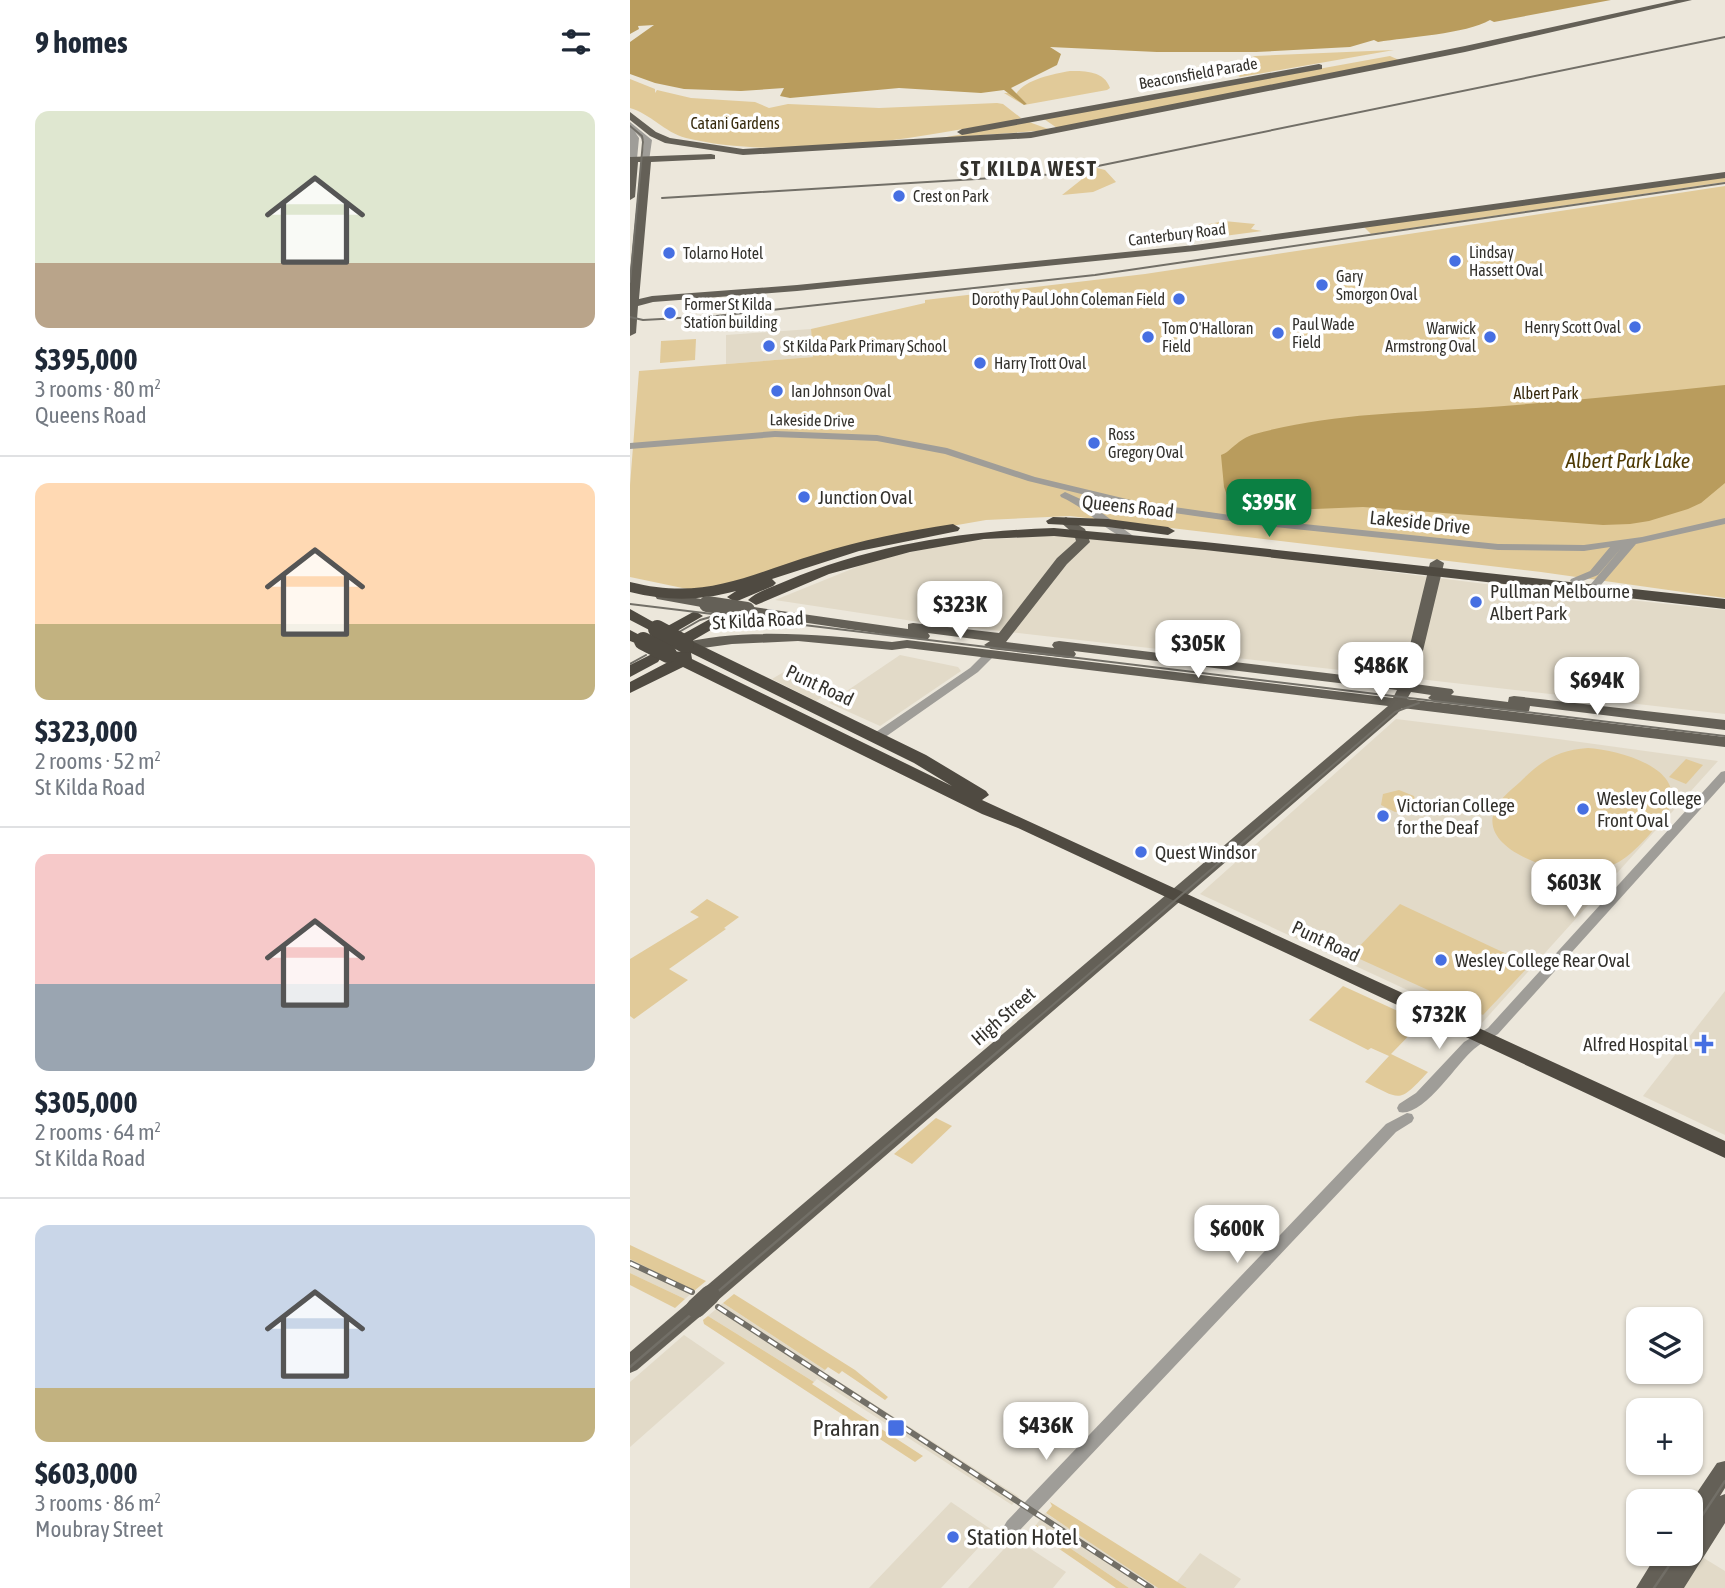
<!DOCTYPE html>
<html lang="en">
<head>
<meta charset="utf-8">
<style>
	:root { --surface:#fff; --page:#f6f6f7; --text:#1f2937; --muted:#747a83; --line:#e0e1e3; --accent:#0b8043 }
	body { margin:0; font-family:"Asap Condensed",sans-serif; background:var(--page); color:var(--text); height:100vh; display:flex; flex-direction:column; font-size:26px; white-space:nowrap }
	* { box-sizing:border-box; margin:0 }
	p { font-size:23px; color:var(--muted) }
	.icon { flex:none; width:38px; height:38px; fill:none; stroke:currentColor; stroke-width:2; stroke-linecap:round; stroke-linejoin:round }
	.map { position:relative; flex:1; overflow:hidden }
	.panel { display:flex; flex-direction:column; background:var(--surface); width:630px }
	.panel>* { flex:none }
	.buttons { position:absolute; left:996px; top:1307px; display:grid; gap:14px }
	.buttons a { display:grid; place-items:center; width:77px; height:77px; border-radius:14px; background:var(--surface); box-shadow:0 2px 5px #0004; font-size:35px }
	.price { position:absolute; translate:-50% -60px; padding:0 16px; border-radius:14px; background:#fff; color:#222; font-size:23px; line-height:46px; filter:drop-shadow(0 2px 4px #0008) }
	.price::after { content:''; position:absolute; left:50%; top:42px; width:21px; height:16px; margin-left:-10px; background:inherit; clip-path:polygon(0 0,100% 0,50% 100%) }
	.price.current { background:var(--accent); color:#fff }
	ul { padding:0; list-style:none }
	li { display:grid; align-content:center; gap:14px; height:371px; padding:0 35px }
	li+li { border-top:2px solid var(--line) }
	li span { display:grid; place-items:center; height:217px; border-radius:14px; color:#555 }
	li>.icon { margin-inline-start:auto }
	span .icon { width:126px; height:126px; fill:#fffc; stroke-width:1 }
	li b { font-size:30px }
	h2 { display:flex; justify-content:space-between; align-items:center; height:84px; padding:0 35px; font-size:30px }
	main { display:flex; flex:1; min-height:0 }
	.map>svg:first-child { display:block }
	.built { fill:#e2dac8 }
	.green { fill:#e1ca99 }
	.water { fill:#b99c5d }
	.lines { fill:none; stroke-linecap:round; stroke-linejoin:round }
	.minor { fill:#9f9d98; fill-rule:evenodd }
	.major { fill:#646057; fill-rule:evenodd }
	.highway { fill:#4f4a41; fill-rule:evenodd }
	.tram-far1 { stroke:#726f67; stroke-width:2 }
	.tram { stroke:#726f67; stroke-width:2.5 }
	.rail-casing { stroke:#726f67; stroke-width:6 }
	.rail { stroke:#fff; stroke-width:3.5; stroke-dasharray:10; stroke-linecap:butt }
	.major-bridge-far1 { stroke:#646057; stroke-width:16 }
	.major-bridge { stroke:#646057; stroke-width:20 }
	.highway-bridge { stroke:#4f4a41; stroke-width:18 }
	.poi-dot { fill:#466fe2; stroke:#fff; stroke-width:2.5 }
	.labels { text-anchor:middle; dominant-baseline:central; stroke-width:7; stroke-linejoin:round; paint-order:stroke }
	.far-street-label { font-size:16px; fill:#33312c; stroke:#fff }
	.far-park-label { font-size:16px; fill:#372a0d; stroke:#fff }
	.far-poi-label { font-size:16px; fill:#33312c; stroke:#fff; text-anchor:start }
	.poi-label { font-size:19px; fill:#33312c; stroke:#fff; text-anchor:start }
	.street-label { font-size:19px; fill:#33312c; stroke:#fff }
	.far-district-label { font-size:21px; font-weight:bold; letter-spacing:2px; fill:#33312c; stroke:#fff }
	.water-label { font-size:21px; font-style:italic; fill:#4e3a04; stroke:#fff }
	.near-poi-label { font-size:23px; fill:#33312c; stroke:#fff; text-anchor:end }
</style>
</head>
<body>
<main>
<section class="panel">
<h2>9 homes<svg class="icon" aria-label="filters" viewBox="0 0 24 24"><path d="M4 7h16M4 17h16"/><circle cx="9" cy="7" r="2"/><circle cx="15" cy="17" r="2"/></svg></h2>
<ul>
<li><span style="background:linear-gradient(#dfe7d0 70%,#b9a48a 0)"><svg class="icon" aria-label="home" viewBox="0 0 24 24"><path d="M3 11l9-7 9 7M6 9v11h12V9"/></svg></span><div><b>$395,000</b><p>3 rooms · 80 m²</p><p>Queens Road</p></div></li>
<li><span style="background:linear-gradient(#ffd9b3 65%,#c2b280 0)"><svg class="icon" aria-label="home" viewBox="0 0 24 24"><path d="M3 11l9-7 9 7M6 9v11h12V9"/></svg></span><div><b>$323,000</b><p>2 rooms · 52 m²</p><p>St Kilda Road</p></div></li>
<li><span style="background:linear-gradient(#f6c9c9 60%,#9aa5b1 0)"><svg class="icon" aria-label="home" viewBox="0 0 24 24"><path d="M3 11l9-7 9 7M6 9v11h12V9"/></svg></span><div><b>$305,000</b><p>2 rooms · 64 m²</p><p>St Kilda Road</p></div></li>
<li><span style="background:linear-gradient(#c9d6e8 75%,#c2b280 0)"><svg class="icon" aria-label="home" viewBox="0 0 24 24"><path d="M3 11l9-7 9 7M6 9v11h12V9"/></svg></span><div><b>$603,000</b><p>3 rooms · 86 m²</p><p>Moubray Street</p></div></li>
</ul>
</section>
<div class="map">
<svg width="1095" height="1588" viewBox="0 0 1095 1588">
	<rect width="100%" height="100%" fill="#ece7db"/>
	<!-- built -->
	<g class="built">
		<polygon points="181,329 183,357 96,364 96,335"/>
		<polygon points="431,535 602,552 895,589 1095,610 1095,714 283,621 145,600 244,560 333,541"/>
		<polygon points="270,655 328,667 331,671 250,726 199,703"/>
		<polygon points="162,667 206,689 186,701 142,679"/>
		<polygon points="766,719 928,739 1088,761 851,1024 570,894"/>
		<polygon points="1095,991 1095,1135 1013,1096"/>
		<polygon points="0,1259 31,1273 64,1291 55,1299 0,1273"/>
		<polygon points="93,1303 195,1370 194,1372 389,1497 382,1505 187,1379 184,1382 78,1316"/>
		<polygon points="54,1335 95,1363 0,1447 0,1382"/>
		<polygon points="321,1502 362,1530 362,1533 311,1588 239,1588"/>
		<polygon points="415,1513 464,1544 528,1588 499,1588 406,1525"/>
		<polygon points="384,1538 436,1572 423,1588 338,1588"/>
		<polygon points="570,1553 611,1579 604,1588 557,1588 547,1582"/>
		<polygon points="1072,1557 1095,1571 1095,1588 1053,1588"/>
	</g>
	<!-- green -->
	<g class="green">
		<polygon points="764,50 610,77 606,74 607,63 625,56"/>
		<polygon points="760,56 769,60 427,128 414,119"/>
		<path d="M440,71C456,71 474,71 480,88L477,90L394,105L374,93H380L394,105L397,104L386,94C396,79 423,74 440,71Z"/>
		<path d="M0,79L25,89V93L27,90L61,98L125,102L139,108L158,104L249,108L367,103L373,104L391,118C372,124 352,126 333,129C250,144 138,158 56,138C34,132 21,114 0,108Z"/>
		<polygon points="399,122 421,130 311,138"/>
		<polygon points="467,168 475,170 486,182 463,192 432,195 451,180 450,172"/>
		<polygon points="1095,177 1095,182 741,234 733,226"/>
		<polygon points="1095,186 1095,598 911,572 440,516 356,520 287,532 110,583 62,590 0,577 0,485 9,371 183,357 181,329 295,303 295,300 515,274"/>
		<polygon points="594,221 625,224 621,229 632,231 579,238 565,227"/>
		<polygon points="66,339 65,360 30,363 31,341"/>
		<path d="M958,748C985,750 1051,765 1041,804C1038,816 1027,825 1020,834C993,864 975,876 932,869C908,866 856,847 863,815C866,801 880,791 890,782C911,761 927,750 958,748Z"/>
		<polygon points="1056,759 1073,765 1056,784 1039,777"/>
		<polygon points="769,790 784,796 786,803 781,810 765,812 751,805 753,794"/>
		<polygon points="77,899 109,917 94,928 96,929 39,969 58,980 4,1019 0,1016 0,959 69,917 60,912"/>
		<polygon points="770,904 900,965 853,1015 721,955"/>
		<path d="M713,986L792,1022L761,1054L798,1072C768,1104 772,1100 735,1082L759,1056L741,1048L738,1050L679,1020Z"/>
		<polygon points="306,1118 322,1126 282,1164 264,1154"/>
		<polygon points="0,1245 76,1281 64,1291 0,1259"/>
		<polygon points="0,1273 55,1299 45,1308 0,1285"/>
		<polygon points="104,1294 225,1370 258,1397 255,1400 212,1371 209,1374 198,1367 195,1370 93,1303"/>
		<polygon points="78,1316 184,1382 182,1384 293,1456 285,1462 74,1324 73,1320"/>
		<polygon points="420,1502 557,1588 528,1588 416,1513 422,1506"/>
		<polygon points="406,1525 499,1588 486,1588 409,1535 402,1534 400,1531"/>
	</g>
	<!-- water -->
	<g class="water">
		<path d="M0,0H981L864,22L860,20C836,34 777,37 748,42L744,40L720,47L626,52H527L420,47L431,54L427,65L381,88L397,104L394,105L374,90L351,93L269,88L160,98L150,96L154,88L111,91L54,89L25,83L0,74V42L24,25L8,26L9,29L0,34Z"/>
		<path d="M1095,385V483L1071,503L1058,509L1019,521L1000,524L973,525L733,507L636,511L612,507L598,498L594,487L591,455C601,452 607,439 625,434C697,414 772,413 846,408C929,402 1012,394 1095,385Z"/>
	</g>
	<g class="lines">
		<!-- minor -->
		<g class="minor">
			<polygon points="0,122 22,140 19,161 12,159 14,141 5,132 9,138 7,159 3,161 0,160"/>
			<polygon points="145,431 247,435 317,448 405,477 509,502 635,520 868,544 954,545 1012,537 1095,518 1095,524 1006,544 964,593 960,594 955,591 993,546 968,575 945,584 940,581 941,579 960,571 980,547 954,551 868,550 635,526 509,508 398,481 315,454 247,441 145,437 0,449 0,443"/>
			<path d="M435,492L457,502L506,538L501,541C475,532 457,508 431,497L430,495Z"/>
			<polygon points="359,652 365,655 348,672 251,740 243,740 241,737 243,734 340,668 355,653"/>
			<path d="M1095,771V782L868,1034C860,1039 851,1043 844,1049C827,1063 793,1118 769,1112L767,1108L769,1104L786,1093L834,1042L858,1028L1091,772Z"/>
			<polygon points="777,1113 782,1114 784,1118 782,1122 766,1132 389,1531 383,1534 377,1531 374,1526 377,1521 756,1124"/>
		</g>
		<!-- major -->
		<g class="major">
			<polygon points="1046,0 1062,0 835,52 401,138 113,155 35,143 20,136 0,120 0,112 26,132 40,138 113,149 401,132 835,46"/>
			<polygon points="689,64 692,65 692,69 332,135 327,132 332,129"/>
			<polygon points="81,154 85,155 85,159 21,162 9,299 22,296 167,285 565,245 1095,172 1095,178 565,251 167,291 23,302 8,306 6,333 0,336 0,273 11,162 8,162 5,197 0,200 0,157"/>
			<path d="M436,517L455,529L460,542L437,564L376,642L424,648L422,645L424,642L429,641L771,682L800,563L807,559L814,563L785,684L822,689L824,692L821,695L878,702L879,697L884,696L1095,720V730L900,706L899,711L894,712L805,702L798,698L801,695L781,692L777,699L1095,737V747L772,708L767,714L87,1301L80,1303L73,1301L70,1295L73,1289L758,706L277,648L262,650L168,641L102,644L51,651L44,647L46,644C117,627 190,635 262,642L277,640L763,698L767,690L444,651L446,654L444,657L439,658L361,649L354,645L360,641L298,633L300,636L298,639L293,640L117,614L110,610L117,606L278,629V624L283,623L369,633L427,558L446,541L444,534L429,521Z"/>
			<polygon points="32,592 77,600 84,604 77,608 27,599 25,596 27,593"/>
			<polygon points="66,1300 73,1302 76,1308 73,1314 7,1370 0,1373 0,1352 59,1302"/>
			<polygon points="1095,1461 1095,1488 1090,1496 1095,1494 1095,1523 1054,1588 1006,1588 1027,1554 1060,1554 1060,1538 1066,1530 1060,1532 1060,1503 1087,1463"/>
		</g>
		<!-- highway -->
		<g class="highway">
			<polygon points="423,517 478,519 538,527 545,531 538,535 478,527 418,524 416,521"/>
			<path d="M323,524L330,528L328,531L229,551L142,579L146,583L143,586L105,602L97,597L106,591C69,601 37,601 0,592V582C76,601 117,575 187,554C231,540 277,531 323,524Z"/>
			<path d="M424,528L575,542L1095,599V609L575,550L424,536L354,539L280,552L199,574L131,603L126,605L118,600C127,591 145,586 156,581C242,545 332,531 424,528Z"/>
			<polygon points="0,609 34,628 65,611 73,616 42,634 34,630 27,634 0,620"/>
			<path d="M87,615L95,620L93,623L62,641L296,755L356,791L359,795L352,800L1095,1141V1158L388,828L352,814L53,667L0,693V682L40,661L30,654L32,651L59,652L47,644L53,640V634ZM61,653L284,763L322,786L62,659Z"/>
			<polygon points="0,630 21,641 13,646 0,641"/>
			<polygon points="22,654 28,656 30,659 28,662 0,677 0,665"/>
		</g>
		<!-- tram-far1 -->
		<g class="tram-far1">
			<polyline points="0,126 12,136 13,142 0,282"/>
			<polyline points="32,198 429,174 1095,37"/>
			<polyline points="0,317 13,320 86,316 465,275 1095,183"/>
			<polyline points="0,604 1095,736"/>
			<polyline points="49,632 70,620 84,616"/>
			<polyline points="0,664 16,655"/>
			<polyline points="389,1034 765,712 789,703"/>
		</g>
		<!-- tram -->
		<g class="tram">
			<polyline points="0,1367 391,1032"/>
			<polyline points="1060,1534 1095,1481"/>
			<polyline points="1024,1588 1047,1554"/>
		</g>
		<!-- rail casing -->
		<g class="rail-casing">
			<g id="rail">
				<polyline points="0,1263 62,1292"/>
				<polyline points="88,1307 521,1588"/>
			</g>
		</g>
		<!-- rail -->
		<use href="#rail" class="rail"/>
		<!-- major-bridge-far1 -->
		<polyline class="major-bridge-far1" points="77,604 117,610"/>
		<!-- major-bridge -->
		<polyline class="major-bridge" points="66,1308 80,1295"/>
		<!-- highway-bridge -->
		<g class="highway-bridge">
			<polyline points="27,629 55,644"/>
			<polyline points="13,641 38,654"/>
		</g>
	</g>
	<!-- markers -->
	<g class="poi-dot">
		<circle cx="269" cy="196" r="7"/>
		<circle cx="39" cy="253" r="7"/>
		<circle cx="825" cy="261" r="7"/>
		<circle cx="692" cy="285" r="7"/>
		<circle cx="549" cy="299" r="7"/>
		<circle cx="40" cy="313" r="7"/>
		<circle cx="1005" cy="327" r="7"/>
		<circle cx="648" cy="333" r="7"/>
		<circle cx="518" cy="337" r="7"/>
		<circle cx="860" cy="337" r="7"/>
		<circle cx="139" cy="346" r="7"/>
		<circle cx="350" cy="363" r="7"/>
		<circle cx="147" cy="391" r="7"/>
		<circle cx="464" cy="443" r="7"/>
		<circle cx="174" cy="497" r="7"/>
		<circle cx="846" cy="602" r="7"/>
		<circle cx="953" cy="809" r="7"/>
		<circle cx="753" cy="816" r="7"/>
		<circle cx="511" cy="852" r="7"/>
		<circle cx="811" cy="960" r="7"/>
		<path d="M1070.5 1033.5h7v7h7v7h-7v7h-7v-7h-7v-7h7z"/>
		<rect x="257" y="1419" width="18" height="18" rx="3.5"/>
		<circle cx="323" cy="1537" r="7"/>
	</g>
	<g class="labels">
		<!-- far-street labels -->
		<g class="far-street-label">
			<text transform="translate(568 73) rotate(-10)">Beaconsfield Parade</text>
			<text transform="translate(547 234) rotate(-7)">Canterbury Road</text>
			<text transform="translate(182 420) rotate(1)">Lakeside Drive</text>
		</g>
		<!-- far-park labels -->
		<g class="far-park-label">
			<text x="105" y="123">Catani Gardens</text>
			<text x="916" y="393">Albert Park</text>
		</g>
		<!-- far-poi labels -->
		<g class="far-poi-label">
			<text x="283" y="196">Crest on Park</text>
			<text x="839" y="252">Lindsay<tspan x="839" dy="18">Hassett Oval</tspan></text>
			<text x="53" y="253">Tolarno Hotel</text>
			<text x="706" y="276">Gary<tspan x="706" dy="18">Smorgon Oval</tspan></text>
			<text x="535" y="299" text-anchor="end">Dorothy Paul John Coleman Field</text>
			<text x="54" y="304">Former St Kilda<tspan x="54" dy="18">Station building</tspan></text>
			<text x="662" y="324">Paul Wade<tspan x="662" dy="18">Field</tspan></text>
			<text x="991" y="327" text-anchor="end">Henry Scott Oval</text>
			<text x="532" y="328">Tom O'Halloran<tspan x="532" dy="18">Field</tspan></text>
			<text x="846" y="328" text-anchor="end">Warwick<tspan x="846" dy="18">Armstrong Oval</tspan></text>
			<text x="153" y="346">St Kilda Park Primary School</text>
			<text x="364" y="363">Harry Trott Oval</text>
			<text x="161" y="391">Ian Johnson Oval</text>
			<text x="478" y="434">Ross<tspan x="478" dy="18">Gregory Oval</tspan></text>
		</g>
		<!-- poi labels -->
		<g class="poi-label">
			<text x="188" y="497">Junction Oval</text>
			<text x="860" y="591">Pullman Melbourne<tspan x="860" dy="22">Albert Park</tspan></text>
			<text x="967" y="798">Wesley College<tspan x="967" dy="22">Front Oval</tspan></text>
			<text x="767" y="805">Victorian College<tspan x="767" dy="22">for the Deaf</tspan></text>
			<text x="525" y="852">Quest Windsor</text>
			<text x="825" y="960">Wesley College Rear Oval</text>
			<text x="1058" y="1044" text-anchor="end">Alfred Hospital</text>
		</g>
		<!-- street labels -->
		<g class="street-label">
			<text transform="translate(498 506) rotate(6)">Queens Road</text>
			<text transform="translate(790 522) rotate(6)">Lakeside Drive</text>
			<text transform="translate(128 620) rotate(-3)">St Kilda Road</text>
			<text transform="translate(190 685) rotate(25)">Punt Road</text>
			<text transform="translate(696 941) rotate(25)">Punt Road</text>
			<text transform="translate(373 1016) rotate(-41)">High Street</text>
		</g>
		<!-- far-district labels -->
		<g class="far-district-label">
			<text x="399" y="168">ST KILDA WEST</text>
		</g>
		<!-- water labels -->
		<g class="water-label">
			<text x="998" y="460">Albert Park Lake</text>
		</g>
		<!-- near-poi labels -->
		<g class="near-poi-label">
			<text x="250" y="1428">Prahran</text>
			<text x="337" y="1537" text-anchor="start">Station Hotel</text>
		</g>
	</g>
</svg>
<div class="buttons">
<a><svg class="icon" aria-label="layers" viewBox="0 0 24 24"><path d="M12 4l9 5-9 5-9-5zM3 14l9 5 9-5"/></svg></a>
<a>+</a>
<a>−</a>
</div>
<b class="price current" style="left:639px;top:539px">$395K</b>
<b class="price" style="left:330px;top:641px">$323K</b>
<b class="price" style="left:568px;top:680px">$305K</b>
<b class="price" style="left:751px;top:702px">$486K</b>
<b class="price" style="left:967px;top:717px">$694K</b>
<b class="price" style="left:944px;top:919px">$603K</b>
<b class="price" style="left:809px;top:1051px">$732K</b>
<b class="price" style="left:607px;top:1265px">$600K</b>
<b class="price" style="left:416px;top:1462px">$436K</b>
</div>
</main>
</body>
</html>
